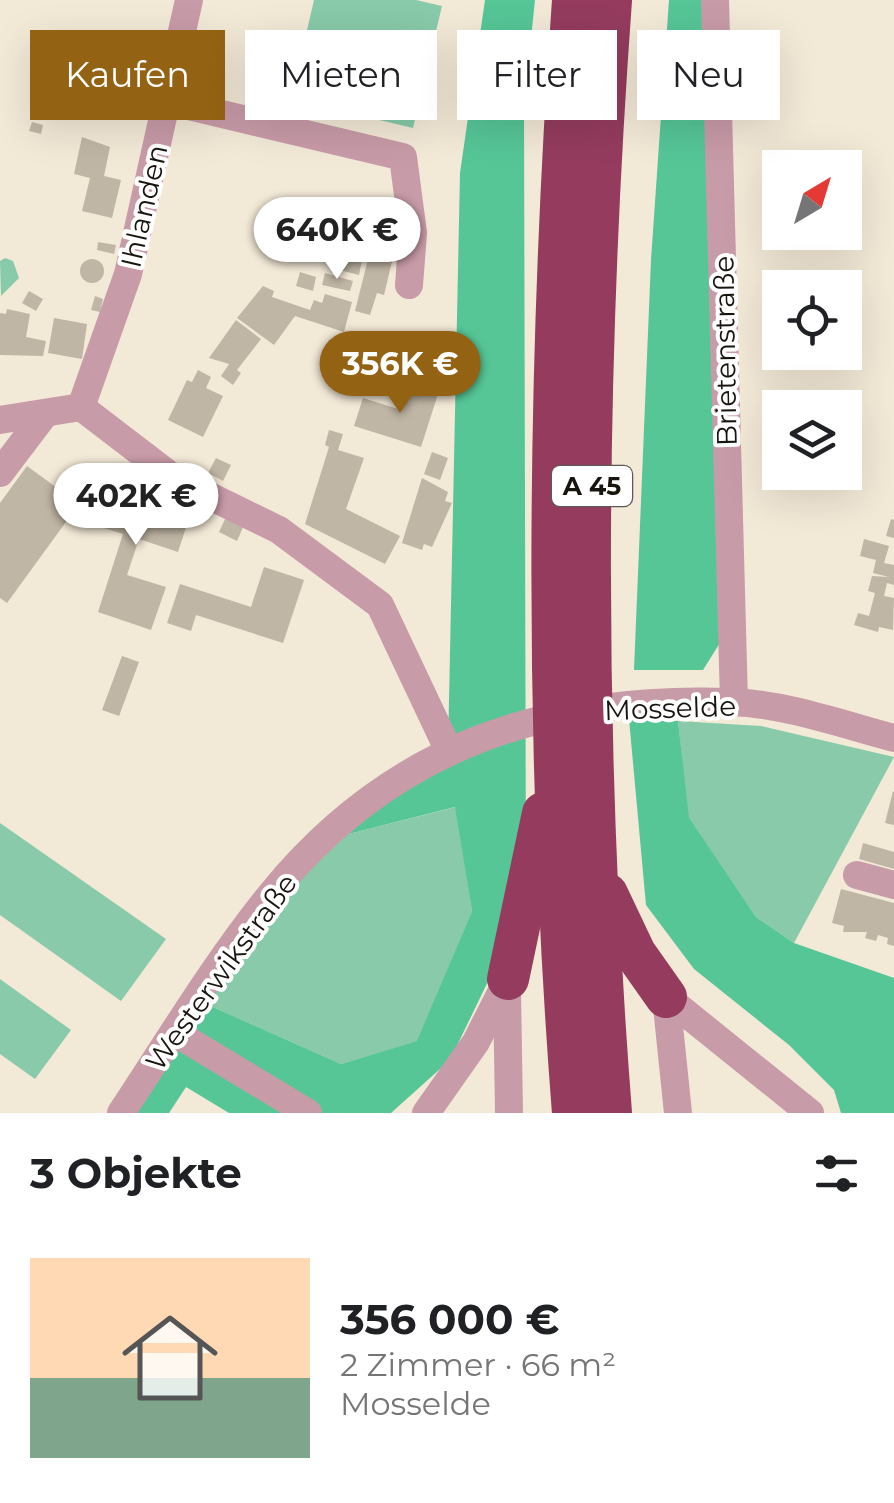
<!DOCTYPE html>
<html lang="de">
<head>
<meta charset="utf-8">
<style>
	:root { --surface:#fff; --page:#f6f6f6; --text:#202124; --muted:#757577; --line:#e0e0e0; --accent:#936213 }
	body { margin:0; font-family:Montserrat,sans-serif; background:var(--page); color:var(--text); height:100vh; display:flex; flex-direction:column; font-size:38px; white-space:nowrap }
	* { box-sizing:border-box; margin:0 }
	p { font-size:32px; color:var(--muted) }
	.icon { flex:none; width:55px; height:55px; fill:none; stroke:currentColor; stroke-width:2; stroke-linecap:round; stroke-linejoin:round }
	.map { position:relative; height:1113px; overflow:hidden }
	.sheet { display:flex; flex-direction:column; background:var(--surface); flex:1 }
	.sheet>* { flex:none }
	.banner { position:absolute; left:30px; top:30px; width:835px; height:90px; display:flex; gap:20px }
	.needle { width:65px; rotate:38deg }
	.tools { position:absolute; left:762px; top:150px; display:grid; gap:20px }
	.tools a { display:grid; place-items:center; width:100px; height:100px; border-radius:0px; background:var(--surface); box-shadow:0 10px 40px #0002; font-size:50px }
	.price { position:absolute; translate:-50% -85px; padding:0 22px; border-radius:35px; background:#fff; color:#222; font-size:32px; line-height:65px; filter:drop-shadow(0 2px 5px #0008) }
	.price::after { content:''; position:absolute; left:50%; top:60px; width:30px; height:22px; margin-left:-15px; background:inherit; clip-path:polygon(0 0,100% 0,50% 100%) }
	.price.selected { background:var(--accent); color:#fff }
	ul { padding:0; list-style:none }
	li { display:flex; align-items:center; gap:30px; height:250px; padding:0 30px }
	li+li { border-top:2px solid var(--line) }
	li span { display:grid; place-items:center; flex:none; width:280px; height:200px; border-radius:0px; color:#555 }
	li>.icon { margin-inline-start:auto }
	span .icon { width:120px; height:120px; fill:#fffc; stroke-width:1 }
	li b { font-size:42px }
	h2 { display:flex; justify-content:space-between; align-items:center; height:120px; padding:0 30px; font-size:42px }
	.tag { padding:0 35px; border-radius:0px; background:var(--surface); box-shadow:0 10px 40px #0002; font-size:35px; line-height:90px }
	.tag.selected { background:var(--accent); color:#fff }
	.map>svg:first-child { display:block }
	.green { fill:#88caaa }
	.forest { fill:#56c697 }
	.building { fill:#c0b6a5 }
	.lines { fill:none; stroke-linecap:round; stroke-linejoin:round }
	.minor { stroke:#c89ba8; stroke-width:28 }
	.highway { stroke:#953c5e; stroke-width:42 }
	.labels { text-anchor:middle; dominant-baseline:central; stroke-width:8; stroke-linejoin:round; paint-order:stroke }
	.shield { fill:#fff; stroke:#5d5a56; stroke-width:2.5 }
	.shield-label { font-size:25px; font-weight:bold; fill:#18140e }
	.street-label { font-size:28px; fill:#18140e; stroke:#fff }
</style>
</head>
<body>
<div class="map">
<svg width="894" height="1113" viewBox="0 0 894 1113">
	<rect width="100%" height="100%" fill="#f3e9d7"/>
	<!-- green -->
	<g class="green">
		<polygon points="314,0 416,0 442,6 413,128 291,99"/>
		<polygon points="5,258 13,261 19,278 1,296 0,261"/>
		<polygon points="678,721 761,726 894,757 794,943 756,917 688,818"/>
		<polygon points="456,807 472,911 418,1041 341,1064 195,999 321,841"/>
		<polygon points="0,823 166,939 121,1001 0,915"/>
		<polygon points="0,979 71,1030 35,1079 0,1054"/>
	</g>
	<!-- forest -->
	<g class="forest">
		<polygon points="485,0 535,0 524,105 526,903 450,1060 391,1113 229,1113 186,1087 169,1113 121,1113 195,999 341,1064 417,1041 472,911 455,807 321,841 448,749 460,173"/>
		<polygon points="669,0 705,0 723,638 703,670 634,670 651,260"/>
		<polygon points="629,719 678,721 689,818 756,917 794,943 894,978 894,1113 841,1113 834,1090 789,1045 694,969 646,905"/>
	</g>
	<!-- building -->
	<g class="building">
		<polygon points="32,122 43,125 41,134 29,131"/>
		<polygon points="82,137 110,147 104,176 121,180 112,218 82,211 90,178 74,174"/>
		<polygon points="339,218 369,226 359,275 328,267"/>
		<polygon points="98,242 116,245 114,254 97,250"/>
		<polygon points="372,243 395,249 384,295 377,293 370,315 355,311"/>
		<circle cx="92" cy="271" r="12"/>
		<polygon points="300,272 316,277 313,291 296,286"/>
		<polygon points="325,273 353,281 350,291 322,285"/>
		<polygon points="263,286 274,291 272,297 310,310 314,300 322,303 325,294 352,302 344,332 295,316 274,345 237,318"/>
		<polygon points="29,291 43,299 36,311 22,303"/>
		<polygon points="95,296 103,299 100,312 91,310"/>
		<polygon points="7,309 30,314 26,337 46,341 43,356 0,355 0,313 6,314"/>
		<polygon points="54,318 87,324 82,359 48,353"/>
		<polygon points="236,320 261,339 237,370 241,373 233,385 221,376 229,364 209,358"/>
		<polygon points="198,370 211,377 206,388 223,396 203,437 168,420 187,380 192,382"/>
		<polygon points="406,384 438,394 421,447 354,426 363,398 398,409"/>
		<polygon points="329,430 343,434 338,450 364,458 346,509 400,536 385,564 305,524 329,447 325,445"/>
		<polygon points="432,452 448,458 440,480 424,474"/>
		<polygon points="216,458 231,465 223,481 208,473"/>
		<polygon points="27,466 79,504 7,603 0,598 0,503"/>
		<polygon points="422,478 448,492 445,501 452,503 432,547 424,544 422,550 402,543"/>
		<polygon points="102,481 192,509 178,552 139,539 127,575 166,587 151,630 98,612 123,534 88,523"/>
		<polygon points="195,502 214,511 210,518 192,509"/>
		<polygon points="226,517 244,525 237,541 219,532"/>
		<polygon points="891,519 894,520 894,538 886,536"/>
		<polygon points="864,539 889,546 884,563 894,565 894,585 887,583 884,596 894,598 893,630 879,627 878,632 854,625 858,613 869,616 875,593 868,591 872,576 889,577 873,573 876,560 860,556"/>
		<polygon points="264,567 304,580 283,643 196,615 191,631 167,623 180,584 251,607"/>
		<polygon points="122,656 139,662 119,716 102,710"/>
		<polygon points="893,791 894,792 894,825 885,823"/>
		<polygon points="863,843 894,852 894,869 859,859"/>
		<polygon points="841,889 894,903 894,946 887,944 888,938 878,935 876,941 865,938 867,932 843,932 844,926 832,923"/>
	</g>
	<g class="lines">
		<!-- minor -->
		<g class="minor">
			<polyline points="715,0 734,702"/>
			<polyline points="167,101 403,157 413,233 409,285"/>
			<polyline points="81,407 175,479 279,530 380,605 448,749"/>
			<polyline points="81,407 128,274 189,0"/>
			<polyline points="0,420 81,407"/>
			<polyline points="0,473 44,415"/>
			<polyline points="857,875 894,885"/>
			<polyline points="507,990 509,1113"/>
			<polyline points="666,997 810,1113"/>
			<polyline points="666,997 678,1113"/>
			<polyline points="174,1032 308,1113"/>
			<path d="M121,1113C170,1039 216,962 272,893C391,747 546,695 731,702C786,704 841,724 894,738"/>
			<polyline points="426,1113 476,1042 508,979"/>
		</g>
		<!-- highway -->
		<g class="highway">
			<path d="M611,0C584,369 582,744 611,1113"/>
			<polyline points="607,894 635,953 666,997"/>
			<polyline points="508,979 543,813"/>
			<path d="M573,1113C544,743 547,370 573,0"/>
		</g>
	</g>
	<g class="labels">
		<!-- shield labels -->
		<rect class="shield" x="552" y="466" width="80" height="40" rx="8"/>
		<g class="shield-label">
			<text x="592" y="486">A 45</text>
		</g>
		<!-- street labels -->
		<g class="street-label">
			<text transform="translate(144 206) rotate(-77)">Ihlanden</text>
			<text transform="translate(725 351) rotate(-91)">Brietenstraße</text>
			<text transform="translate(670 708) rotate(-2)">Mosselde</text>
			<text transform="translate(221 972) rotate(-54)">Westerwikstraße</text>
		</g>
	</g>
</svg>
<div class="tools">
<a><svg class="needle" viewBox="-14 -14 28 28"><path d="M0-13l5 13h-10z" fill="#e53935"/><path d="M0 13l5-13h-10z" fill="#757577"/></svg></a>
<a><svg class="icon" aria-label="locate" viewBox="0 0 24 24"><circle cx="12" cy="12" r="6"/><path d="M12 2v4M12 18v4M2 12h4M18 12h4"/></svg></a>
<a><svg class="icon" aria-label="layers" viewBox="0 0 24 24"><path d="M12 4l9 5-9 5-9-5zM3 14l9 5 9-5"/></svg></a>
</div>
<b class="price" style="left:337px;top:282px">640K €</b>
<b class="price selected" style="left:400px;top:416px">356K €</b>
<b class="price" style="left:136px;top:548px">402K €</b>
<div class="banner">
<a class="tag selected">Kaufen</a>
<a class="tag">Mieten</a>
<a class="tag">Filter</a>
<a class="tag">Neu</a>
</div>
</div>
<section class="sheet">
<h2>3 Objekte<svg class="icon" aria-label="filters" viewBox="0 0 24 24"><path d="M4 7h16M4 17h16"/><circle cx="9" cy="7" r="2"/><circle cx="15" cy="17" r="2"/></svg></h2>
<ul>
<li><span style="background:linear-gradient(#ffd9b3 60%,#7fa58c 0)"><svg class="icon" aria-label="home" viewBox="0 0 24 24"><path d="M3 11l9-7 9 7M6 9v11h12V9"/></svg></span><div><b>356 000 €</b><p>2 Zimmer · 66 m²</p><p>Mosselde</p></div></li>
</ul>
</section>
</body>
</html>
